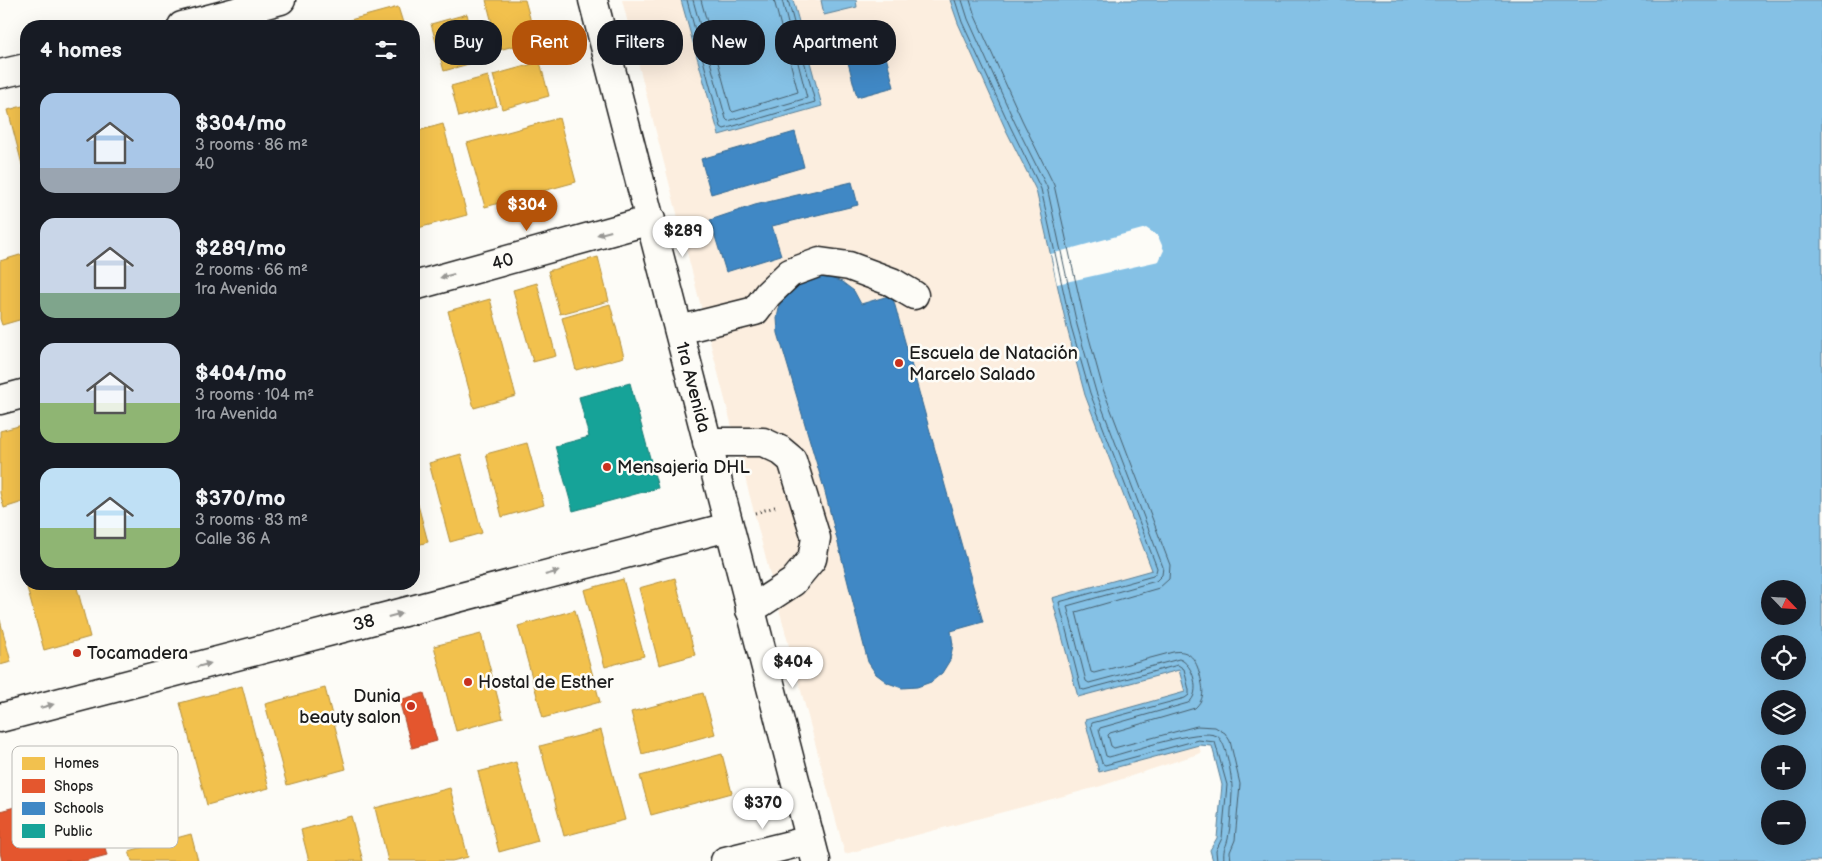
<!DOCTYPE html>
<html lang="en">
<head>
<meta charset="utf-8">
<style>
	:root { --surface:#171b24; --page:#242831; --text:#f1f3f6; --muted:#9ea1a6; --accent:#b45309 }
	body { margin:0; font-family:"Balsamiq Sans",sans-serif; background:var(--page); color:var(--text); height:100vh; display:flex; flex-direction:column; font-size:19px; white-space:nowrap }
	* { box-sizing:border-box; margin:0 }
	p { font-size:16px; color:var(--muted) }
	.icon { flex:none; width:28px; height:28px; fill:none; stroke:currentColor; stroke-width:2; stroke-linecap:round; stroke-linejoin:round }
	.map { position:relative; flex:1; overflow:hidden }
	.side { position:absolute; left:20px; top:20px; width:400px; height:570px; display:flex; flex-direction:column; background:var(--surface); border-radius:20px; box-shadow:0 5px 20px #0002 }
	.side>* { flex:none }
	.top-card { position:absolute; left:435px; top:20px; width:475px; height:45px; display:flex; gap:10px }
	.needle { width:32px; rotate:115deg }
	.controls { position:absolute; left:1761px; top:580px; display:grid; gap:10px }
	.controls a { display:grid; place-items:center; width:45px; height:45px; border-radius:50%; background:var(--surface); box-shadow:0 5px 20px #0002; font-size:25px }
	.price { position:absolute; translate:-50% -42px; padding:0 11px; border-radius:18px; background:#fff; color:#222; font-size:16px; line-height:32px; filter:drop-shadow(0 1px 2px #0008) }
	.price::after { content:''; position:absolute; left:50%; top:30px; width:15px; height:11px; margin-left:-8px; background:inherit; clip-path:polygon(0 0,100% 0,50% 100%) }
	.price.active { background:var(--accent); color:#fff }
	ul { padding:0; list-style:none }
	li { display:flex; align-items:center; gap:15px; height:125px; padding:0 20px }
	li span { display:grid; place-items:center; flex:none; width:140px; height:100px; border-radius:15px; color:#555 }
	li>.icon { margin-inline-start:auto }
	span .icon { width:60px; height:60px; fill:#fffc; stroke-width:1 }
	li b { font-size:21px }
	h2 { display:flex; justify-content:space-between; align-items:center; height:60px; padding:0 20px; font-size:21px }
	.pill { padding:0 18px; border-radius:20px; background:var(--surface); box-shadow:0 5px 20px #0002; font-size:18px; line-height:45px }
	.pill.active { background:var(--accent); color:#fff }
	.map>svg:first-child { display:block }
	.built { fill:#fceedf }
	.water { fill:#85c1e5; stroke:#5b7f95; fill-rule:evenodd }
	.pier { fill:#fdfcf7 }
	.homes { fill:#f2c14e; stroke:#b2903f }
	.shops { fill:#e4572e; stroke:#a84529 }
	.schools { fill:#3f88c5; stroke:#346892 }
	.public { fill:#17a398; stroke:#187a73 }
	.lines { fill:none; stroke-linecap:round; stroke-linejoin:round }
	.shore { stroke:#465e6c; stroke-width:1 }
	.minor-casing { stroke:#1c1c1c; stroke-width:31 }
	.path { stroke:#1c1c1c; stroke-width:3; stroke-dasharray:1 4; stroke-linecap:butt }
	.minor { stroke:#fdfcf7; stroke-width:28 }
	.oneway { fill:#989794 }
	.poi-dot { fill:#c8321e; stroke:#fdfcf7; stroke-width:2 }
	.labels { text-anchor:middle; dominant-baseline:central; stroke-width:5; stroke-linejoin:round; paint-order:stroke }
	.street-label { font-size:18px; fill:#1c1c1c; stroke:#fdfcf7 }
	.poi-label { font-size:18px; fill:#1c1c1c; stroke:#fdfcf7; text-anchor:start }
	.key { fill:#fdfcf7; stroke:#bab9b5; stroke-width:1 }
	.key-label { font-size:14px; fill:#1c1c1c }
</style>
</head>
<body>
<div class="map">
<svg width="1822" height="861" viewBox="0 0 1822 861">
	<rect width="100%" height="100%" fill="#fdfcf7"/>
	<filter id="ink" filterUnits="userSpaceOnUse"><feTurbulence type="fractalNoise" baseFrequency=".02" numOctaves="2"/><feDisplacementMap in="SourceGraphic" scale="10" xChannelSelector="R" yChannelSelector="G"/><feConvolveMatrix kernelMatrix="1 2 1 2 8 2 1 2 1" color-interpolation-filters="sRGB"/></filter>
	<g filter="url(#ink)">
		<!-- built -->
		<polygon class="built" points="622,0 950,0 958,23 1036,190 1057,284 1152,570 1201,753 1101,786 845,854 775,594"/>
		<!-- water -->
		<g class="water">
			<polygon points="681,0 793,0 822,106 719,135"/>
			<polygon points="821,0 856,0 857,7 824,15"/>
			<path d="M950,0H1822V861H1213L1210,850L1217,838L1222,785L1212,746L1199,745L1099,772L1085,720L1185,692L1179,670L1078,697L1052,598L1152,570L1085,395L1067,328L1036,190L1005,128L958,23ZM1770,589H1798V616H1770ZM1770,644H1798V671H1770ZM1770,699H1798V726H1770ZM1770,754H1798V781H1770ZM1770,809H1798V836H1770Z"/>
		</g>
		<!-- pier -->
		<polygon class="pier" points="1146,228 1158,236 1164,250 1159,261 1057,284 1051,254"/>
		<!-- homes -->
		<g class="homes">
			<polygon points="486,0 525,0 536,40 499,50"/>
			<polygon points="398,7 404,26 328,26"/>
			<polygon points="467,14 479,61 444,71 431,24"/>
			<polygon points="540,62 549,96 502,109 493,75"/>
			<polygon points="414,65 418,81 414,82"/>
			<polygon points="488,76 497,106 459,117 451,86"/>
			<polygon points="26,105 26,180 8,110"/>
			<polygon points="559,118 576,182 485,207 467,143"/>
			<polygon points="443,124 467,215 418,228 414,212 414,132"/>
			<polygon points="23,254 26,266 26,318 2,325 0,319 0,261"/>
			<polygon points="598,257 609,301 560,314 548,271"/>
			<polygon points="537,283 556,356 533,362 513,290"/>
			<polygon points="490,299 516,396 474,408 448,311"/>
			<polygon points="610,304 624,357 576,370 562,318"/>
			<polygon points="26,424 26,501 4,508 0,493 0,431"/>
			<polygon points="527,443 544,505 502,517 486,454"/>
			<polygon points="461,454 482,533 450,542 429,463"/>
			<polygon points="414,490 428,542 414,546"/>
			<polygon points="26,565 26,583 22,566"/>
			<polygon points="675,578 695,655 659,665 639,588"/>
			<polygon points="623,579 644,656 605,667 584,590"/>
			<polygon points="26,584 76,584 90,637 44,650"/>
			<polygon points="575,610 600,702 543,718 518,626"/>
			<polygon points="0,620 11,662 0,665"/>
			<polygon points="481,634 503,718 456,731 434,646"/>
			<polygon points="242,686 269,788 207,805 180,703"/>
			<polygon points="325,688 346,769 287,785 265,704"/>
			<polygon points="703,693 715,734 642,754 631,712"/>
			<polygon points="601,730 625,820 564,836 540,746"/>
			<polygon points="722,754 732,793 651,815 640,776"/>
			<polygon points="516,762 538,841 499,852 478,772"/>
			<polygon points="450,788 468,857 452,861 388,861 375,808"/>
			<polygon points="351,816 363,861 309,861 301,830"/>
			<polygon points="191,834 198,861 132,861 129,851"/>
		</g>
		<!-- shops -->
		<g class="shops">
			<polygon points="424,693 437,741 412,748 399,700"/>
			<polygon points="89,787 107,855 84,861 2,861 0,852 0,811"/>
		</g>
		<!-- schools -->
		<g class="schools">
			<polygon points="881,38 894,87 857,97 844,47"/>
			<polygon points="795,132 804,167 711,194 701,159"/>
			<polygon points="852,182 858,205 772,226 781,255 726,272 710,220 755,205"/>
			<polygon points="813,276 828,277 842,282 854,291 861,304 892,295 983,622 951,631 953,645 950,660 942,673 931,682 917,687 902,688 888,683 876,674 868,662 825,492 778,333 777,318 780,304 788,291 799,282"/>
		</g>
		<!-- public -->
		<polygon class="public" points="630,383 658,488 573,511 555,446 589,437 579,397"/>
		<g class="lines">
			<!-- shore -->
			<g class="shore">
				<polyline points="687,0 721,127 724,129 815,102 788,0"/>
				<polyline points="693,0 726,119 728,121 807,98 782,0"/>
				<polyline points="701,0 731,110 733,112 798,92 774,0"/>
				<polyline points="955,0 962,22 1010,126 1041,189 1071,326 1090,393 1157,568 1156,572 1153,576 1059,602 1081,689 1084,690 1178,665 1184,669 1189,690 1189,695 1185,698 1092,723 1091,726 1102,763 1105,765 1198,740 1215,742 1227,785 1222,838 1216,851 1217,861"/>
				<path d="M962,0L968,19L1015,123L1047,187L1077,325L1096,392L1163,567L1162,575L1156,581L1067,606L1086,681L1089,683L1179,659C1193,663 1202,694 1188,703L1100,728L1099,730L1106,756L1109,757C1129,752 1201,727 1217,736C1227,741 1233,783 1232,793C1231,808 1231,825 1228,839C1225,851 1223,847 1224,861"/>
				<path d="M970,0L975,16L1022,120L1054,185L1085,323L1103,389L1170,565L1169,579L1159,588L1076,612L1091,672L1094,673L1173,652C1190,649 1196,660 1200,675C1203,688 1206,698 1195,708L1110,733L1108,735L1111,746L1114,748L1197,726L1215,727L1225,733L1230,741L1240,784L1235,840L1230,852L1231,861"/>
			</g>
			<!-- minor casing -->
			<g class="minor-casing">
				<g id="minor">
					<path id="s1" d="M593,0L816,861"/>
					<polyline points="182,26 281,0"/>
					<polyline points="0,74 26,68"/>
					<path id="s2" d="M414,286L651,220"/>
					<polyline points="679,330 755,311 768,294 790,273 820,262 849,266 892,282 914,295"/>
					<polyline points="0,400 26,393"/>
					<polyline points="707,442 763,442 780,450 792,460 816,538 812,559 793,582 750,610"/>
					<path id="s3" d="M0,718L728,527"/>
					<polyline points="725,861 810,840"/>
				</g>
			</g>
			<!-- path -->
			<polyline class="path" points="755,513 778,506"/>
			<!-- minor -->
			<use href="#minor" class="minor"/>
		</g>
		<!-- one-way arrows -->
		<defs><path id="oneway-solid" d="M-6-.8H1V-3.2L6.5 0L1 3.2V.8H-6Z" transform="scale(1.25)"/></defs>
		<g class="oneway">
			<use href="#oneway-solid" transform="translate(604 233) rotate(165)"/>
			<use href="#oneway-solid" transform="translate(447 276) rotate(165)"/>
			<use href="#oneway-solid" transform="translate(552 573) rotate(-15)"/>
			<use href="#oneway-solid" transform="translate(395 615) rotate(-15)"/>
			<use href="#oneway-solid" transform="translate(204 665) rotate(-15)"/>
			<use href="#oneway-solid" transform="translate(47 706) rotate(-15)"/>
		</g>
	</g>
	<!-- markers -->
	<g class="poi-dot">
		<circle cx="899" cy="363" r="5"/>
		<circle cx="607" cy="467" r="5"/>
		<circle cx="77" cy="653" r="5"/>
		<circle cx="468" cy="682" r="5"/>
		<circle cx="411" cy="706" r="5"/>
	</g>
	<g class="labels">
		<!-- street labels -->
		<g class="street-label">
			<text stroke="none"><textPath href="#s2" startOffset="92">40</textPath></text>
			<text stroke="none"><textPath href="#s1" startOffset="400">1ra Avenida</textPath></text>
			<text stroke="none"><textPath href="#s3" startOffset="376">38</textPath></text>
		</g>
		<!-- poi labels -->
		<g class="poi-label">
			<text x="909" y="353">Escuela de Natación<tspan x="909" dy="21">Marcelo Salado</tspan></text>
			<text x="617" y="467">Mensajeria DHL</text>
			<text x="87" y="653">Tocamadera</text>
			<text x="478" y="682">Hostal de Esther</text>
			<text x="401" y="696" text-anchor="end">Dunia<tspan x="401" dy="21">beauty salon</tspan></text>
		</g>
	</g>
	<!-- legend -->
	<rect x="12" y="746" width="166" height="102" rx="8" class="key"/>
	<rect x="22" y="757" width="23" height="13" fill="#f2c14e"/>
	<rect x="22" y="779" width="23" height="14" fill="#e4572e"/>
	<rect x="22" y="802" width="23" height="13" fill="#3f88c5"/>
	<rect x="22" y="824" width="23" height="14" fill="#17a398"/>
	<g class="key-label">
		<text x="54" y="768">Homes</text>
		<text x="54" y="791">Shops</text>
		<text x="54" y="813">Schools</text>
		<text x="54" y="836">Public</text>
	</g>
</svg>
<div class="controls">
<a><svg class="needle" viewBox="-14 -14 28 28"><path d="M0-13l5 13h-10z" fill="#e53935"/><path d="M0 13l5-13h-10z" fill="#9ea1a6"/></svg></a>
<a><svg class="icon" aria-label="locate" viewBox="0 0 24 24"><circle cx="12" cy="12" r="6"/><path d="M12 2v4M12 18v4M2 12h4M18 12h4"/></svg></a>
<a><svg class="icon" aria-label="layers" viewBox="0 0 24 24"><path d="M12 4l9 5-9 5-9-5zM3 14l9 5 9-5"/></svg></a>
<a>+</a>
<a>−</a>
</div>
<b class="price active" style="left:527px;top:232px">$304</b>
<b class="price" style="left:683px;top:258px">$289</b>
<b class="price" style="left:793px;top:689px">$404</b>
<b class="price" style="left:763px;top:830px">$370</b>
<div class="top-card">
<a class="pill">Buy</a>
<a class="pill active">Rent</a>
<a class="pill">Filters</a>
<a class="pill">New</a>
<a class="pill">Apartment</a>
</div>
<section class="side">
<h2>4 homes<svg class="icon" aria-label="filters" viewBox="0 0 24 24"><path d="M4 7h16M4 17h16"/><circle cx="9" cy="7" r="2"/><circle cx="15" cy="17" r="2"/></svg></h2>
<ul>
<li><span style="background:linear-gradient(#a9c7e8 75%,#9aa5b1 0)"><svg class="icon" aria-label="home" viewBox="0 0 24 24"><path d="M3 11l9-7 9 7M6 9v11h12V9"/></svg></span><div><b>$304/mo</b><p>3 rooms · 86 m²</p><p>40</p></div></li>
<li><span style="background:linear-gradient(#c9d6e8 75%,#7fa58c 0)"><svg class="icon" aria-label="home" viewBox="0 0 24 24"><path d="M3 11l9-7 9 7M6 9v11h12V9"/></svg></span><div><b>$289/mo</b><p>2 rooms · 66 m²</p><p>1ra Avenida</p></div></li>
<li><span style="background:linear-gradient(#c9d6e8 60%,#8fb573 0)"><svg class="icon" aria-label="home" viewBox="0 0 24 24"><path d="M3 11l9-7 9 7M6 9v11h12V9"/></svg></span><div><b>$404/mo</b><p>3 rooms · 104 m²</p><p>1ra Avenida</p></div></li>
<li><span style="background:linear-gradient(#bfe0f5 60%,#8fb573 0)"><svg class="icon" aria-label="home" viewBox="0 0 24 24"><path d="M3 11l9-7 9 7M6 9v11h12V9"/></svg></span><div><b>$370/mo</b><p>3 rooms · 83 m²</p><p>Calle 36 A</p></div></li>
</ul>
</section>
</div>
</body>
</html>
